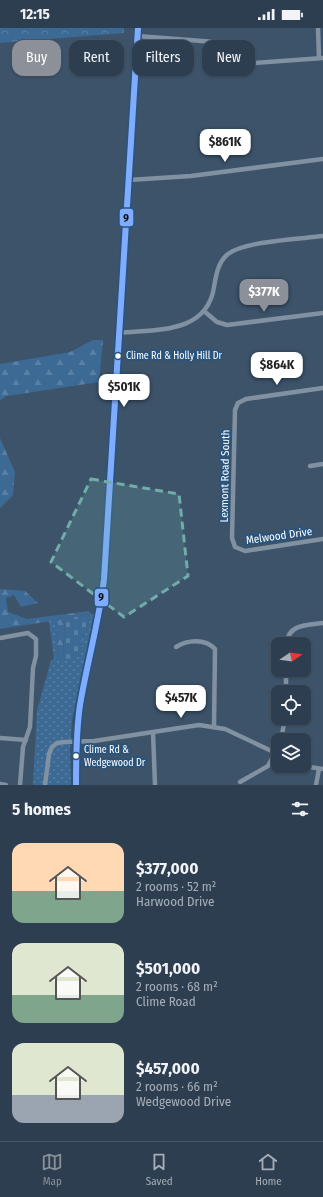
<!DOCTYPE html>
<html lang="en">
<head>
<meta charset="utf-8">
<style>
	:root { --surface:#2d3e50; --page:#39495a; --text:#f1f3f6; --muted:#a7aeb7; --line:#485767; --accent:#8c9099 }
	body { margin:0; font-family:"Fira Sans Condensed",sans-serif; background:var(--page); color:var(--text); height:100vh; display:flex; flex-direction:column; font-size:15px; white-space:nowrap }
	* { box-sizing:border-box; margin:0 }
	p { font-size:13px; color:var(--muted) }
	.icon { flex:none; width:22px; height:22px; fill:none; stroke:currentColor; stroke-width:2; stroke-linecap:round; stroke-linejoin:round }
	.map { position:relative; height:757px; overflow:hidden }
	.drawer { display:flex; flex-direction:column; background:var(--surface); flex:1 }
	.drawer>* { flex:none }
	.top-card { position:absolute; left:12px; top:12px; width:299px; height:36px; display:flex; gap:8px }
	.needle { width:26px; rotate:77deg }
	.controls { position:absolute; left:271px; top:609px; display:grid; gap:8px }
	.controls a { display:grid; place-items:center; width:40px; height:40px; border-radius:8px; background:var(--surface); box-shadow:0 1px 3px #0004,0 0 0 1px var(--line); font-size:20px }
	.price { position:absolute; translate:-50% -34px; padding:0 9px; border-radius:8px; background:#fff; color:#222; font-size:13px; line-height:26px; filter:drop-shadow(0 1px 2px #0008) }
	.price::after { content:''; position:absolute; left:50%; top:24px; width:12px; height:9px; margin-left:-6px; background:inherit; clip-path:polygon(0 0,100% 0,50% 100%) }
	.price.selected { background:var(--accent); color:#fff }
	ul { padding:0; list-style:none }
	li { display:flex; align-items:center; gap:12px; height:100px; padding:0 12px }
	li span { display:grid; place-items:center; flex:none; width:112px; height:80px; border-radius:12px; color:#555 }
	li>.icon { margin-inline-start:auto }
	span .icon { width:48px; height:48px; fill:#fffc; stroke-width:1 }
	li b { font-size:17px }
	h2 { display:flex; justify-content:space-between; align-items:center; height:48px; padding:0 12px; font-size:17px }
	.chip { padding:0 14px; border-radius:12px; background:var(--surface); box-shadow:0 1px 3px #0004,0 0 0 1px var(--line); font-size:14px; line-height:36px }
	.chip.selected { background:var(--accent); color:#fff }
	.status { display:flex; justify-content:space-between; align-items:center; height:28px; padding:0 20px; background:var(--surface); direction:ltr }
	.status svg { height:11px; fill:currentColor }
	.tab-bar { display:flex; justify-content:space-around; align-items:center; height:56px; border-top:1px solid var(--line); background:var(--surface); font-size:11px; color:var(--muted) }
	.tab-bar a { display:grid; justify-items:center; gap:2px }
	.tab-bar .selected { color:var(--accent) }
	.map>svg:first-child { display:block }
	.grass { fill:url(#grass-dots) }
	.forest { fill:url(#forest-firs) }
	.cemetery { fill:url(#cemetery-stones) }
	.park { fill:url(#park-crowns) }
	.lines { fill:none; stroke-linecap:round; stroke-linejoin:round }
	.street { stroke:#8191a1; stroke-width:4.5 }
	.secondary { stroke:#7d8d9d; stroke-width:6 }
	.bus-1-casing { stroke:#28547e; stroke-width:9 }
	.bus-1 { stroke:#80acff; stroke-width:6 }
	.marked { fill:#6fada8; fill-opacity:0.2; stroke:#6fada8; stroke-width:3; stroke-dasharray:8 5; stroke-linejoin:round }
	.bus-dot { fill:#fff; stroke:#28547e; stroke-width:1.5 }
	.labels { text-anchor:middle; dominant-baseline:central; stroke-width:3.5; stroke-linejoin:round; paint-order:stroke }
	.bus-label { font-size:10px; fill:#fff; stroke:#28547e; text-anchor:start }
	.street-label { font-size:11px; fill:#fff; stroke:#28547e }
	.line-badge { stroke:#28547e; stroke-width:1.5 }
	.pale-badge-label { font-size:11px; text-anchor:middle; font-weight:bold; fill:#111 }
</style>
</head>
<body>
<div class="status"><b>12:15</b><svg viewBox="0 0 49 12"><path d="M0 12V9h3v3zM5 12V6h3v6zM10 12V3h3v9zM15 12V0h3v12zM26 1h20v11H26zM47 4h2v5h-2z"/></svg></div>
<div class="map">
<svg width="323" height="757" viewBox="0 0 323 757">
	<defs>
		<pattern id="grass-dots" width="8" height="8" patternUnits="userSpaceOnUse"><rect width="8" height="8" fill="#3c6a94"/><path d="M2 2h.1M6 6h.1" fill="none" stroke="#5980a4" stroke-width="1.8" stroke-linecap="round"/></pattern>
		<pattern id="forest-firs" width="22" height="20" patternUnits="userSpaceOnUse"><rect width="22" height="20" fill="#3c6a94"/><path d="M5 1l3.5 6h-7zM16 11l3.5 6h-7z" fill="#5980a4"/></pattern>
		<pattern id="cemetery-stones" width="16" height="16" patternUnits="userSpaceOnUse"><rect width="16" height="16" fill="#3c6a94"/><path d="M2 7V4a2 2 0 0 1 4 0v3zM10 15v-3a2 2 0 0 1 4 0v3z" fill="#5980a4"/></pattern>
		<pattern id="park-crowns" width="20" height="18" patternUnits="userSpaceOnUse"><rect width="20" height="18" fill="#3c6a94"/><path d="M2 6a3 3 0 1 1 6 0M12 15a3 3 0 1 1 6 0" fill="none" stroke="#5980a4"/></pattern>
	</defs>
	<rect width="100%" height="100%" fill="#3c536a"/>
	<!-- grass -->
	<polygon class="grass" points="91,586 94,586 72,692 70,721 71,757 33,757 37,683 51,632 54,631 49,593 58,592 57,630 78,629"/>
	<!-- forest -->
	<g class="forest">
		<polygon points="93,312 103,312 99,354 7,368 0,372 0,336 70,324"/>
		<polygon points="0,403 0,410 15,444 13,467 0,480"/>
		<polygon points="0,561 25,563 38,575 21,579 14,567 6,570 8,584 27,591 89,583 91,586 65,591 63,631 57,631 58,592 0,601"/>
	</g>
	<!-- cemetery -->
	<polygon class="cemetery" points="91,586 78,629 63,631 65,591"/>
	<!-- park -->
	<polygon class="park" points="0,0 124,0 124,5 0,15"/>
	<g class="lines">
		<!-- street -->
		<g class="street">
			<polyline points="318,0 319,30"/>
			<polyline points="137,8 215,14 235,27 253,35 323,30"/>
			<polyline points="129,152 191,148 323,131"/>
			<polyline points="204,283 217,294 227,297 323,285"/>
			<path d="M120,305C156,301 207,306 214,259C216,247 218,234 228,226C245,213 300,211 323,208"/>
			<polyline points="323,360 246,371 238,375 235,382 232,510 235,519 245,523 323,511"/>
			<polyline points="310,438 323,436"/>
			<polyline points="0,610 28,605 36,611 36,628 33,640 30,699 23,719 20,757"/>
			<path d="M287,616C287,596 308,597 323,595"/>
			<path d="M176,619C187,612 205,610 215,621L214,699"/>
			<polyline points="286,664 286,642"/>
			<polyline points="153,704 155,757"/>
			<polyline points="0,710 26,712"/>
			<polyline points="281,712 285,690"/>
			<polyline points="303,738 323,741"/>
			<polyline points="240,754 268,738 278,719"/>
			<polyline points="0,756 6,757"/>
			<polyline points="45,757 49,726 52,719 57,715 65,714 94,713 199,697 225,701 278,726"/>
			<polyline points="316,757 319,741"/>
		</g>
		<!-- secondary -->
		<path class="secondary" d="M76,757C76,730 76,704 80,678C87,635 100,594 104,551L138,0"/>
		<!-- bus-1 casing -->
		<g class="bus-1-casing">
			<path id="bus-1" d="M76,757C76,730 76,704 80,677C87,635 99,594 104,551L138,0"/>
		</g>
		<!-- bus-1 -->
		<use href="#bus-1" class="bus-1"/>
	</g>
	<!-- marked area -->
	<path class="marked" d="M91,451L179,466L188,548L124,589L51,534Z"/>
	<!-- markers -->
	<g class="bus-dot">
		<circle cx="118" cy="328" r="3.5"/>
		<circle cx="76" cy="728" r="3.5"/>
	</g>
	<g class="labels">
		<!-- bus labels -->
		<g class="bus-label">
			<text x="126" y="328">Clime Rd &amp; Holly Hill Dr</text>
			<text x="84" y="722">Clime Rd &amp;<tspan x="84" dy="13">Wedgewood Dr</tspan></text>
		</g>
		<!-- street labels -->
		<g class="street-label">
			<text transform="translate(225 448) rotate(-89)">Lexmont Road South</text>
			<text transform="translate(279 508) rotate(-8)">Melwood Drive</text>
		</g>
	</g>
	<g class="line-badge">
		<rect x="119" y="180" width="15" height="19" rx="4" fill="#80acff"/>
		<rect x="94" y="560" width="15" height="19" rx="4" fill="#80acff"/>
	</g>
	<g class="pale-badge-label">
		<text x="126" y="194">9</text>
		<text x="101" y="573">9</text>
	</g>
</svg>
<div class="controls">
<a><svg class="needle" viewBox="-14 -14 28 28"><path d="M0-13l5 13h-10z" fill="#e53935"/><path d="M0 13l5-13h-10z" fill="#a7aeb7"/></svg></a>
<a><svg class="icon" aria-label="locate" viewBox="0 0 24 24"><circle cx="12" cy="12" r="6"/><path d="M12 2v4M12 18v4M2 12h4M18 12h4"/></svg></a>
<a><svg class="icon" aria-label="layers" viewBox="0 0 24 24"><path d="M12 4l9 5-9 5-9-5zM3 14l9 5 9-5"/></svg></a>
</div>
<b class="price" style="left:225px;top:135px">$861K</b>
<b class="price selected" style="left:264px;top:285px">$377K</b>
<b class="price" style="left:277px;top:358px">$864K</b>
<b class="price" style="left:124px;top:380px">$501K</b>
<b class="price" style="left:181px;top:691px">$457K</b>
<div class="top-card">
<a class="chip selected">Buy</a>
<a class="chip">Rent</a>
<a class="chip">Filters</a>
<a class="chip">New</a>
</div>
</div>
<section class="drawer">
<h2>5 homes<svg class="icon" aria-label="filters" viewBox="0 0 24 24"><path d="M4 7h16M4 17h16"/><circle cx="9" cy="7" r="2"/><circle cx="15" cy="17" r="2"/></svg></h2>
<ul>
<li><span style="background:linear-gradient(#ffd9b3 60%,#7fa58c 0)"><svg class="icon" aria-label="home" viewBox="0 0 24 24"><path d="M3 11l9-7 9 7M6 9v11h12V9"/></svg></span><div><b>$377,000</b><p>2 rooms · 52 m²</p><p>Harwood Drive</p></div></li>
<li><span style="background:linear-gradient(#dfe7d0 65%,#7fa58c 0)"><svg class="icon" aria-label="home" viewBox="0 0 24 24"><path d="M3 11l9-7 9 7M6 9v11h12V9"/></svg></span><div><b>$501,000</b><p>2 rooms · 68 m²</p><p>Clime Road</p></div></li>
<li><span style="background:linear-gradient(#dfe7d0 65%,#9aa5b1 0)"><svg class="icon" aria-label="home" viewBox="0 0 24 24"><path d="M3 11l9-7 9 7M6 9v11h12V9"/></svg></span><div><b>$457,000</b><p>2 rooms · 66 m²</p><p>Wedgewood Drive</p></div></li>
</ul>
</section>
<nav class="tab-bar">
<a class="selected"><svg class="icon" aria-label="map" viewBox="0 0 24 24"><path d="M3 6l6-2 6 2 6-2v14l-6 2-6-2-6 2zM9 4v14M15 6v14"/></svg>Map</a>
<a><svg class="icon" aria-label="saved" viewBox="0 0 24 24"><path d="M7 4h10v16l-5-4-5 4z"/></svg>Saved</a>
<a><svg class="icon" aria-label="home" viewBox="0 0 24 24"><path d="M3 11l9-7 9 7M6 9v11h12V9"/></svg>Home</a>
</nav>
</body>
</html>
